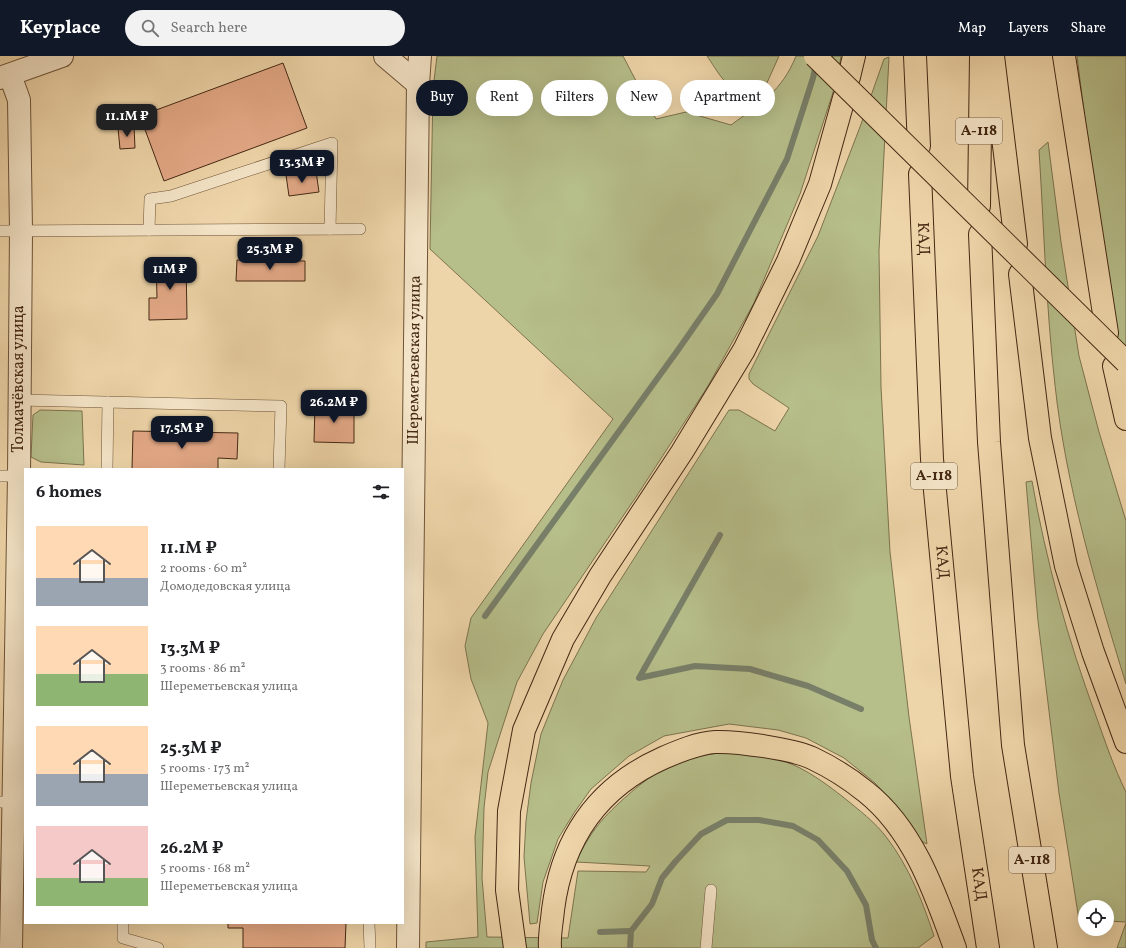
<!DOCTYPE html>
<html lang="en">
<head>
<meta charset="utf-8">
<style>
	:root { --surface:#fff; --page:#f2f2f2; --text:#202124; --muted:#757577; --accent:#111827 }
	body { margin:0; font-family:Vollkorn,serif; background:var(--page); color:var(--text); height:100vh; display:flex; flex-direction:column; font-size:15px; white-space:nowrap }
	* { box-sizing:border-box; margin:0 }
	p { font-size:13px; color:var(--muted) }
	.icon { flex:none; width:22px; height:22px; fill:none; stroke:currentColor; stroke-width:2; stroke-linecap:round; stroke-linejoin:round }
	.map { position:relative; flex:1; overflow:hidden }
	.drawer { position:absolute; left:24px; top:412px; width:380px; height:456px; display:flex; flex-direction:column; background:var(--surface); border-radius:0px; box-shadow:0 4px 16px #0002 }
	.drawer>* { flex:none }
	.top-card { position:absolute; left:416px; top:24px; width:380px; height:36px; display:flex; gap:8px }
	.tools { position:absolute; left:1078px; top:844px; display:grid; gap:8px }
	.tools a { display:grid; place-items:center; width:36px; height:36px; border-radius:50%; background:var(--surface); box-shadow:0 4px 16px #0002; font-size:20px }
	.price { position:absolute; translate:-50% -34px; padding:0 9px; border-radius:8px; background:var(--accent); color:#fff; font-size:13px; line-height:26px; filter:drop-shadow(0 1px 2px #0008) }
	.price::after { content:''; position:absolute; left:50%; top:24px; width:12px; height:9px; margin-left:-6px; background:inherit; clip-path:polygon(0 0,100% 0,50% 100%) }
	.price.active { background:#222; color:#fff }
	ul { padding:0; list-style:none }
	li { display:flex; align-items:center; gap:12px; height:100px; padding:0 12px }
	li span { display:grid; place-items:center; flex:none; width:112px; height:80px; border-radius:0px; color:#555 }
	li>.icon { margin-inline-start:auto }
	span .icon { width:48px; height:48px; fill:#fffc; stroke-width:1 }
	li b { font-size:17px }
	h2 { display:flex; justify-content:space-between; align-items:center; height:48px; padding:0 12px; font-size:17px }
	.pill { padding:0 14px; border-radius:18px; background:var(--surface); box-shadow:0 4px 16px #0002; font-size:14px; line-height:36px }
	.pill.active { background:var(--accent); color:#fff }
	header { display:flex; align-items:center; gap:24px; box-sizing:border-box; height:56px; padding:0 20px; background:var(--accent); color:#fff }
	header strong { font-size:19px }
	nav { display:flex; gap:22px; margin-inline-start:auto; font-size:14px }
	.search { width:280px; height:36px; background:var(--page); display:flex; align-items:center; gap:10px; box-sizing:border-box; padding:0 14px; border-radius:22px; color:var(--muted); font-size:15px }
	.map>svg:first-child { display:block }
	.green { fill:#b6be8a; stroke:#7d734e }
	.lines { fill:none; stroke-linecap:round; stroke-linejoin:round }
	.stream { stroke:#787f69; stroke-width:6 }
	.building { fill:#e4a987; stroke:#442813 }
	.service-casing { stroke:#6e5338; stroke-width:12 }
	.minor-casing { stroke:#6e5338; stroke-width:24 }
	.primary-casing { stroke:#442813; stroke-width:24 }
	.trunk-casing { stroke:#442813; stroke-width:24 }
	.motorway-casing { stroke:#442813; stroke-width:24 }
	.service { stroke:#f4e4c7; stroke-width:11 }
	.minor { stroke:#f4e4c7; stroke-width:22 }
	.primary { stroke:#eed5a9; stroke-width:22 }
	.trunk { stroke:#eed5a9; stroke-width:22 }
	.motorway { stroke:#eed5a9; stroke-width:22 }
	.motorway-bridge-casing { stroke:#442813; stroke-width:24; stroke-linecap:butt }
	.motorway-bridge { stroke:#eed5a9; stroke-width:22 }
	.labels { text-anchor:middle; dominant-baseline:central; stroke-width:3.5; stroke-linejoin:round; paint-order:stroke }
	.shield { fill:#f4e4c7; stroke:#796049; stroke-width:1 }
	.shield-label { font-size:15px; font-weight:bold; fill:#442813 }
	.street-label { font-size:16px; fill:#442813; stroke:#f4e4c7 }
</style>
</head>
<body>
<header>
<strong>Keyplace</strong>
<div class="search"><svg class="icon" aria-label="search" viewBox="0 0 24 24"><circle cx="10" cy="10" r="6"/><path d="M15 15l6 6"/></svg>Search here</div>
<nav><a>Map</a><a>Layers</a><a>Share</a></nav>
</header>
<div class="map">
<svg width="1126" height="892" viewBox="0 0 1126 892">
	<rect width="100%" height="100%" fill="#eed5a9"/>
	<filter id="stains"><feTurbulence type="fractalNoise" baseFrequency=".005" numOctaves="4"/><feColorMatrix values="0 0 0 0 .2 0 0 0 0 .09 0 0 0 0 .02 0 0 0 .5 -.17"/></filter>
	<radialGradient id="worn" r=".72"><stop offset=".6" stop-color="#630" stop-opacity="0"/><stop offset="1" stop-color="#630" stop-opacity=".3"/></radialGradient>
	<!-- green -->
	<g class="green">
		<path d="M437,0H623L656,63L686,56L731,69C761,47 782,35 796,0H841L837,24L800,138L754,247L708,330L636,441L543,578L517,626L488,716L484,752L482,822L487,881L568,882L578,815L646,816L650,810L576,806C591,774 603,761 629,738C645,724 668,707 688,702C722,692 767,696 798,711C814,719 829,730 843,741C859,754 875,766 887,782C909,811 923,846 934,880L918,892H426V886L478,881L475,781L488,667L471,623L465,590L471,562L613,363L430,193L433,33Z"/>
		<path d="M707,0H779L766,29C760,31 754,35 748,36C728,38 717,14 707,0Z"/>
		<polygon points="1077,0 1126,0 1126,332 1107,238"/>
		<polygon points="889,1 879,195 881,331 890,496 909,661 927,788 923,786 909,771 896,750 875,727 844,702 806,682 778,674 729,668 664,680 629,700 591,733 574,757 558,783 543,826 537,867 530,868 524,801 526,765 531,727 541,678 563,624 596,562 729,354 739,354 775,375 789,352 753,328 749,323 749,318 818,180 860,71 884,3"/>
		<path d="M1048,86L1061,186L1079,300L1099,376L1126,465V628C1096,530 1066,431 1055,329C1046,251 1044,172 1039,94Z"/>
		<polygon points="40,354 82,355 84,409 41,406 31,401 33,359"/>
		<path d="M1032,425C1046,505 1068,584 1096,660C1105,685 1114,712 1126,736V866L1107,865V851H1085V864H1079L1059,737L1038,565L1026,426Z"/>
		<polygon points="1126,867 1126,892 1117,892"/>
	</g>
	<g class="lines">
		<!-- stream -->
		<g class="stream">
			<polyline points="720,479 639,622 695,610 750,613 808,630 861,653"/>
			<polyline points="485,560 678,294 717,238 787,103 813,22 816,8"/>
			<polyline points="600,876 631,875"/>
			<polyline points="630,892 631,875 652,848 662,822 675,806 701,778 727,764 759,764 793,770 818,784 847,815 866,849 872,884 876,892"/>
		</g>
	</g>
	<!-- building -->
	<g class="building">
		<polygon points="283,7 307,72 164,125 140,60"/>
		<polygon points="134,70 135,92 120,93 118,72"/>
		<polygon points="316,115 319,136 289,140 286,119"/>
		<polygon points="156,204 186,204 187,263 149,264 149,242 157,242"/>
		<polygon points="237,204 305,205 305,225 236,225"/>
		<polygon points="315,349 354,350 354,387 314,386"/>
		<polygon points="133,375 238,377 237,403 218,402 218,413 132,413"/>
		<polygon points="228,867 346,867 345,892 243,892 243,872 228,872"/>
	</g>
	<g class="lines">
		<!-- service casing -->
		<g class="service-casing">
			<g id="service">
				<polyline points="149,174 150,143 171,140 332,87 330,173"/>
				<polyline points="0,175 360,173"/>
				<polyline points="19,344 281,350 279,413"/>
				<polyline points="107,413 108,346"/>
				<polyline points="0,420 21,420"/>
				<polyline points="0,746 25,746"/>
				<polyline points="123,867 123,882 158,892"/>
				<polyline points="369,867 370,892"/>
				<polyline points="706,892 711,834"/>
			</g>
		</g>
		<!-- minor casing -->
		<g class="minor-casing">
			<g id="minor">
				<polyline points="385,0 418,28"/>
				<polyline points="10,19 19,44 21,175 19,420 11,892"/>
				<polyline points="0,22 62,0"/>
				<path id="s1" d="M408,892L418,28L420,0"/>
			</g>
		</g>
		<!-- primary casing -->
		<g class="primary-casing">
			<g id="primary">
				<polyline points="1064,0 1107,277"/>
				<polyline points="1114,310 1126,363"/>
				<path d="M550,892C549,879 552,866 553,854C562,783 598,731 663,702C679,695 698,687 715,686C736,685 793,693 812,702C831,711 850,723 866,736C914,774 935,837 955,892"/>
			</g>
		</g>
		<!-- trunk casing -->
		<g class="trunk-casing">
			<g id="trunk">
				<polyline points="993,0 1016,188"/>
				<polyline points="849,21 854,0"/>
				<polyline points="1020,218 1040,382 1066,510 1093,596 1126,686"/>
				<polyline points="515,892 507,834 509,755 524,674 563,583 600,520 682,396 744,294 788,205 820,128 844,42"/>
			</g>
		</g>
		<!-- motorway casing -->
		<g class="motorway-casing">
			<g id="motorway">
				<polyline points="915,0 919,90"/>
				<path id="s2" d="M920,118L932,403L962,720L988,892"/>
				<polyline points="979,150 981,0"/>
				<polyline points="980,178 989,386 1013,689 1046,892"/>
			</g>
		</g>
		<!-- service -->
		<use href="#service" class="service"/>
		<!-- minor -->
		<use href="#minor" class="minor"/>
		<!-- primary -->
		<use href="#primary" class="primary"/>
		<!-- trunk -->
		<use href="#trunk" class="trunk"/>
		<!-- motorway -->
		<use href="#motorway" class="motorway"/>
		<!-- motorway-bridge casing -->
		<g class="motorway-bridge-casing">
			<polyline id="motorway-bridge" points="815,0 1126,306"/>
		</g>
		<!-- motorway-bridge -->
		<use href="#motorway-bridge" class="motorway-bridge"/>
	</g>
	<g class="labels">
		<!-- shield labels -->
		<g class="shield">
			<rect x="956" y="62" width="46" height="26" rx="3"/>
			<rect x="911" y="407" width="46" height="26" rx="3"/>
			<rect x="1009" y="791" width="46" height="26" rx="3"/>
		</g>
		<g class="shield-label">
			<text x="979" y="75">А-118</text>
			<text x="934" y="420">А-118</text>
			<text x="1032" y="804">А-118</text>
		</g>
		<!-- street labels -->
		<g class="street-label">
			<text stroke="none"><textPath href="#s2" startOffset="65">КАД</textPath></text>
			<text stroke="none"><textPath href="#s1" startOffset="588">Шереметьевская улица</textPath></text>
			<text transform="translate(19 323) rotate(-90)">Толмачёвская улица</text>
			<text stroke="none"><textPath href="#s2" startOffset="389">КАД</textPath></text>
			<text stroke="none"><textPath href="#s2" startOffset="713">КАД</textPath></text>
		</g>
	</g>
	<rect width="100%" height="100%" filter="url(#stains)"/>
	<rect width="100%" height="100%" fill="url(#worn)"/>
</svg>
<div class="tools">
<a><svg class="icon" aria-label="locate" viewBox="0 0 24 24"><circle cx="12" cy="12" r="6"/><path d="M12 2v4M12 18v4M2 12h4M18 12h4"/></svg></a>
</div>
<b class="price active" style="left:127px;top:82px">11.1M ₽</b>
<b class="price" style="left:302px;top:128px">13.3M ₽</b>
<b class="price" style="left:270px;top:215px">25.3M ₽</b>
<b class="price" style="left:170px;top:235px">11M ₽</b>
<b class="price" style="left:334px;top:368px">26.2M ₽</b>
<b class="price" style="left:182px;top:394px">17.5M ₽</b>
<div class="top-card">
<a class="pill active">Buy</a>
<a class="pill">Rent</a>
<a class="pill">Filters</a>
<a class="pill">New</a>
<a class="pill">Apartment</a>
</div>
<section class="drawer">
<h2>6 homes<svg class="icon" aria-label="filters" viewBox="0 0 24 24"><path d="M4 7h16M4 17h16"/><circle cx="9" cy="7" r="2"/><circle cx="15" cy="17" r="2"/></svg></h2>
<ul>
<li><span style="background:linear-gradient(#ffd9b3 65%,#9aa5b1 0)"><svg class="icon" aria-label="home" viewBox="0 0 24 24"><path d="M3 11l9-7 9 7M6 9v11h12V9"/></svg></span><div><b>11.1M ₽</b><p>2 rooms · 60 m²</p><p>Домодедовская улица</p></div></li>
<li><span style="background:linear-gradient(#ffd9b3 60%,#8fb573 0)"><svg class="icon" aria-label="home" viewBox="0 0 24 24"><path d="M3 11l9-7 9 7M6 9v11h12V9"/></svg></span><div><b>13.3M ₽</b><p>3 rooms · 86 m²</p><p>Шереметьевская улица</p></div></li>
<li><span style="background:linear-gradient(#ffd9b3 60%,#9aa5b1 0)"><svg class="icon" aria-label="home" viewBox="0 0 24 24"><path d="M3 11l9-7 9 7M6 9v11h12V9"/></svg></span><div><b>25.3M ₽</b><p>5 rooms · 173 m²</p><p>Шереметьевская улица</p></div></li>
<li><span style="background:linear-gradient(#f6c9c9 65%,#8fb573 0)"><svg class="icon" aria-label="home" viewBox="0 0 24 24"><path d="M3 11l9-7 9 7M6 9v11h12V9"/></svg></span><div><b>26.2M ₽</b><p>5 rooms · 168 m²</p><p>Шереметьевская улица</p></div></li>
</ul>
</section>
</div>
</body>
</html>
